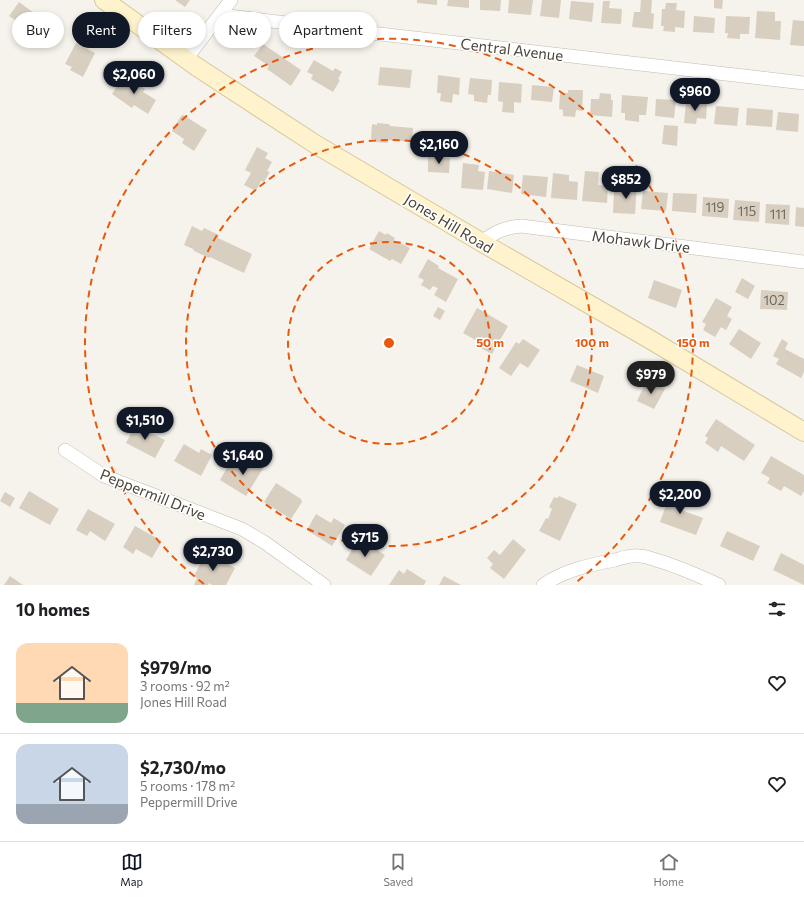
<!DOCTYPE html>
<html lang="en">
<head>
<meta charset="utf-8">
<style>
	:root { --surface:#fff; --page:#f6f6f6; --text:#202124; --muted:#757577; --line:#e0e0e0; --accent:#111827 }
	body { margin:0; font-family:Commissioner,sans-serif; background:var(--page); color:var(--text); height:100vh; display:flex; flex-direction:column; font-size:15px; white-space:nowrap }
	* { box-sizing:border-box; margin:0 }
	p { font-size:13px; color:var(--muted) }
	.icon { flex:none; width:22px; height:22px; fill:none; stroke:currentColor; stroke-width:2; stroke-linecap:round; stroke-linejoin:round }
	.map { position:relative; height:585px; overflow:hidden }
	.panel { display:flex; flex-direction:column; background:var(--surface); flex:1 }
	.panel>* { flex:none }
	.guide { position:absolute; left:12px; top:12px; width:400px; height:36px; display:flex; gap:8px }
	.price { position:absolute; translate:-50% -34px; padding:0 9px; border-radius:14px; background:var(--accent); color:#fff; font-size:13px; line-height:26px; filter:drop-shadow(0 1px 2px #0008) }
	.price::after { content:''; position:absolute; left:50%; top:24px; width:12px; height:9px; margin-left:-6px; background:inherit; clip-path:polygon(0 0,100% 0,50% 100%) }
	.price.on { background:#222; color:#fff }
	ul { padding:0; list-style:none }
	li { display:flex; align-items:center; gap:12px; height:100px; padding:0 16px }
	li+li { border-top:1px solid var(--line) }
	li span { display:grid; place-items:center; flex:none; width:112px; height:80px; border-radius:12px; color:#555 }
	li>.icon { margin-inline-start:auto }
	span .icon { width:48px; height:48px; fill:#fffc; stroke-width:1 }
	li b { font-size:17px }
	h2 { display:flex; justify-content:space-between; align-items:center; height:48px; padding:0 16px; font-size:17px }
	.chip { padding:0 14px; border-radius:18px; background:var(--surface); box-shadow:0 2px 6px #0003; font-size:14px; line-height:36px }
	.chip.on { background:var(--accent); color:#fff }
	.tabs { display:flex; justify-content:space-around; align-items:center; height:56px; border-top:1px solid var(--line); background:var(--surface); font-size:11px; color:var(--muted) }
	.tabs a { display:grid; justify-items:center; gap:2px }
	.tabs .on { color:var(--accent) }
	.map>svg:first-child { display:block }
	.building { fill:#d8cfc1 }
	.lines { fill:none; stroke-linecap:round; stroke-linejoin:round }
	.minor-casing { stroke:#c2bbae; stroke-width:14 }
	.secondary-casing { stroke:#d6c79b; stroke-width:20 }
	.minor { stroke:#fff; stroke-width:13 }
	.secondary { stroke:#fff3cd; stroke-width:18 }
	.ring { fill:none; stroke:#e8590c; stroke-width:2; stroke-dasharray:7 5 }
	.labels { text-anchor:middle; dominant-baseline:central; stroke-width:3; stroke-linejoin:round; paint-order:stroke }
	.number-label { font-size:13px; fill:#6e675b }
	.street-label { font-size:15px; fill:#4b4439; stroke:#fff }
	.centre { fill:#e8590c; stroke:#fff; stroke-width:2 }
	.ring-label { font-size:12px; text-anchor:middle; font-weight:bold; fill:#e8590c; stroke:#fff; stroke-width:3; stroke-linejoin:round; paint-order:stroke }
</style>
</head>
<body>
<div class="map">
<svg width="804" height="585" viewBox="0 0 804 585">
	<rect width="100%" height="100%" fill="#f6f3ec"/>
	<!-- building -->
	<g class="building">
		<polygon points="175,0 190,0 185,7"/>
		<polygon points="417,0 437,0 437,5 417,3"/>
		<polygon points="448,0 469,0 469,8 447,6"/>
		<polygon points="480,0 501,0 500,11 480,10"/>
		<polygon points="509,0 533,0 531,15 508,13"/>
		<polygon points="542,0 561,0 559,18 540,16"/>
		<polygon points="641,0 652,0 651,13 654,14 653,29 632,27 634,12 640,12"/>
		<polygon points="714,0 723,0 722,9 714,8"/>
		<polygon points="571,1 594,3 592,22 569,19"/>
		<polygon points="603,1 610,1 609,8 622,9 621,24 601,23"/>
		<polygon points="19,2 38,16 37,18 54,29 46,41 9,16"/>
		<polygon points="666,3 677,3 676,10 685,11 684,28 675,27 675,32 663,31 664,26 661,26 662,9 665,9"/>
		<polygon points="757,11 775,12 775,21 781,21 780,40 755,38"/>
		<polygon points="694,16 715,18 714,33 693,32"/>
		<polygon points="726,16 750,17 749,34 740,34 740,39 727,38 728,33 725,33"/>
		<polygon points="793,20 804,21 804,46 790,45"/>
		<polygon points="76,43 95,53 83,77 70,70 72,67 65,64"/>
		<polygon points="263,44 301,70 291,86 267,69 269,66 254,56"/>
		<polygon points="314,60 333,71 335,68 342,72 338,79 340,80 333,92 311,79 313,75 307,72"/>
		<polygon points="380,67 412,70 410,88 378,85"/>
		<polygon points="438,75 460,78 459,95 453,94 452,103 440,101 441,93 437,93"/>
		<polygon points="124,76 145,89 143,92 156,100 148,114 134,105 132,108 112,94"/>
		<polygon points="470,78 492,80 491,95 488,95 487,103 474,101 474,95 468,94"/>
		<polygon points="499,82 522,84 521,103 514,102 514,113 502,112 503,102 498,101"/>
		<polygon points="532,85 554,87 552,102 531,100"/>
		<polygon points="568,90 583,90 582,111 576,110 575,117 563,116 563,110 559,109 560,93 568,93"/>
		<polygon points="600,93 611,94 611,100 613,100 612,117 590,115 591,99 599,99"/>
		<polygon points="622,95 648,97 646,115 639,115 639,122 625,120 625,113 621,113"/>
		<polygon points="656,99 676,100 674,118 655,116"/>
		<polygon points="686,102 707,104 706,119 697,118 696,124 684,123"/>
		<polygon points="716,106 739,108 737,126 714,124"/>
		<polygon points="747,108 773,110 772,127 746,125"/>
		<polygon points="778,112 799,114 798,132 776,130"/>
		<polygon points="183,115 207,130 194,151 182,143 184,139 172,131 181,116"/>
		<polygon points="377,123 389,124 390,126 413,128 412,142 388,140 388,143 375,142 375,139 371,139 372,124 377,125"/>
		<polygon points="664,125 678,126 677,146 662,144"/>
		<polygon points="257,147 268,153 265,158 272,162 267,171 270,172 264,182 261,181 256,191 244,185 251,173 245,170"/>
		<polygon points="428,157 450,158 449,173 428,172"/>
		<polygon points="463,163 479,165 478,171 485,172 483,190 461,188"/>
		<polygon points="489,171 514,175 512,193 487,189"/>
		<polygon points="585,171 599,172 598,185 608,186 607,203 582,201"/>
		<polygon points="553,173 569,175 569,181 578,182 577,200 551,198"/>
		<polygon points="523,175 548,177 546,197 521,194"/>
		<polygon points="625,182 637,183 635,214 613,213 614,191 625,192"/>
		<polygon points="643,191 668,193 666,211 641,209"/>
		<polygon points="673,193 697,194 696,213 672,211"/>
		<polygon points="703,197 729,199 728,218 702,216"/>
		<polygon points="735,200 760,202 759,222 733,220"/>
		<polygon points="766,204 790,205 789,225 765,223"/>
		<polygon points="796,207 804,208 804,227 795,226"/>
		<polygon points="192,226 202,231 204,228 219,235 218,238 252,254 244,273 210,257 209,258 194,251 193,249 184,245"/>
		<polygon points="379,231 386,235 387,233 395,238 394,240 410,248 401,264 392,259 390,261 369,249"/>
		<polygon points="428,259 439,266 438,268 458,279 446,302 434,295 438,288 433,286 430,290 421,285 424,280 418,277"/>
		<polygon points="742,278 755,286 748,299 735,292"/>
		<polygon points="654,280 682,290 676,308 648,298"/>
		<polygon points="761,290 788,292 787,310 760,309"/>
		<polygon points="716,298 732,307 727,316 732,319 726,330 721,327 715,337 703,330 706,324 702,322"/>
		<polygon points="438,307 445,311 440,320 433,316"/>
		<polygon points="477,308 508,326 492,354 477,346 479,342 463,333"/>
		<polygon points="739,329 761,343 751,359 729,344"/>
		<polygon points="523,339 540,350 528,368 520,363 511,376 499,368 516,342 519,344"/>
		<polygon points="782,339 788,343 785,349 804,359 804,372 801,378 776,364 779,359 773,356"/>
		<polygon points="577,365 604,376 598,393 570,381"/>
		<polygon points="647,380 665,389 654,409 637,401"/>
		<polygon points="716,419 755,445 744,461 721,446 718,452 705,443 708,438 705,436"/>
		<polygon points="135,425 165,440 155,458 126,443"/>
		<polygon points="184,444 199,453 201,449 212,455 201,476 174,461"/>
		<polygon points="771,456 804,475 804,491 801,496 784,486 781,491 767,483 770,478 761,473"/>
		<polygon points="252,457 265,465 246,496 220,480 230,463 243,471"/>
		<polygon points="276,483 301,499 302,502 291,519 264,502"/>
		<polygon points="29,491 59,509 50,525 19,508"/>
		<polygon points="5,492 15,498 10,507 0,501"/>
		<polygon points="671,492 686,497 681,510 703,518 696,535 660,522"/>
		<polygon points="559,496 577,504 560,541 539,531 546,518 548,519 552,509 549,507 554,497 557,498"/>
		<polygon points="88,509 115,524 105,541 90,531 87,536 76,530"/>
		<polygon points="316,514 331,523 334,518 345,525 332,546 307,530"/>
		<polygon points="135,526 162,541 152,558 136,549 133,554 123,547"/>
		<polygon points="727,531 760,546 753,561 720,546"/>
		<polygon points="513,539 526,550 504,579 490,568 493,564 487,558 494,550 500,555"/>
		<polygon points="356,543 362,547 365,543 385,555 371,576 346,560"/>
		<polygon points="206,553 235,568 226,585 212,585 209,583 208,585 194,585 197,578 194,576"/>
		<polygon points="781,553 804,565 804,585 773,570"/>
		<polygon points="407,569 426,581 424,585 389,585 399,570 404,574"/>
		<polygon points="10,576 23,585 4,585"/>
		<polygon points="444,576 461,585 439,585"/>
	</g>
	<g class="lines">
		<!-- minor casing -->
		<g class="minor-casing">
			<g id="minor">
				<polyline points="221,15 319,27 804,83"/>
				<polyline points="186,59 231,0"/>
				<path d="M481,242C496,232 502,228 521,226L804,262"/>
				<polyline points="65,450 104,476 242,529 264,542 324,585"/>
				<path d="M543,585C565,570 589,565 615,560C622,558 631,555 639,556C646,556 653,559 659,561C680,567 699,576 719,585"/>
			</g>
		</g>
		<!-- secondary casing -->
		<g class="secondary-casing">
			<polyline id="secondary" points="104,0 197,67 315,144 481,242 651,340 804,432"/>
		</g>
		<!-- minor -->
		<use href="#minor" class="minor"/>
		<!-- secondary -->
		<use href="#secondary" class="secondary"/>
	</g>
	<!-- distance rings -->
	<g class="ring">
		<circle cx="389" cy="343" r="101"/>
		<circle cx="389" cy="343" r="203"/>
		<path d="M204 584A304 304 0 1 1 574 584"/>
	</g>
	<g class="labels">
		<!-- number labels -->
		<g class="number-label">
			<text x="715" y="207">119</text>
			<text x="747" y="211">115</text>
			<text x="778" y="214">111</text>
			<text x="774" y="300">102</text>
		</g>
		<!-- street labels -->
		<g class="street-label">
			<text transform="translate(512 49) rotate(7)">Central Avenue</text>
			<text transform="translate(449 223) rotate(31)">Jones Hill Road</text>
			<text transform="translate(641 241) rotate(7)">Mohawk Drive</text>
			<text transform="translate(153 494) rotate(22)">Peppermill Drive</text>
		</g>
	</g>
	<circle cx="389" cy="343" r="6" class="centre"/>
	<g class="ring-label">
		<text x="490" y="347">50 m</text>
		<text x="592" y="347">100 m</text>
		<text x="693" y="347">150 m</text>
	</g>
</svg>
<b class="price" style="left:134px;top:95px">$2,060</b>
<b class="price" style="left:695px;top:112px">$960</b>
<b class="price" style="left:439px;top:165px">$2,160</b>
<b class="price" style="left:626px;top:200px">$852</b>
<b class="price on" style="left:651px;top:395px">$979</b>
<b class="price" style="left:145px;top:441px">$1,510</b>
<b class="price" style="left:243px;top:476px">$1,640</b>
<b class="price" style="left:680px;top:515px">$2,200</b>
<b class="price" style="left:365px;top:558px">$715</b>
<b class="price" style="left:213px;top:572px">$2,730</b>
<div class="guide">
<a class="chip">Buy</a>
<a class="chip on">Rent</a>
<a class="chip">Filters</a>
<a class="chip">New</a>
<a class="chip">Apartment</a>
</div>
</div>
<section class="panel">
<h2>10 homes<svg class="icon" aria-label="filters" viewBox="0 0 24 24"><path d="M4 7h16M4 17h16"/><circle cx="9" cy="7" r="2"/><circle cx="15" cy="17" r="2"/></svg></h2>
<ul>
<li><span style="background:linear-gradient(#ffd9b3 75%,#7fa58c 0)"><svg class="icon" aria-label="home" viewBox="0 0 24 24"><path d="M3 11l9-7 9 7M6 9v11h12V9"/></svg></span><div><b>$979/mo</b><p>3 rooms · 92 m²</p><p>Jones Hill Road</p></div><svg class="icon" aria-label="heart" viewBox="0 0 24 24"><path d="M12 20l-8-8c-3-5 5-10 8-4 3-6 11-1 8 4z"/></svg></li>
<li><span style="background:linear-gradient(#c9d6e8 75%,#9aa5b1 0)"><svg class="icon" aria-label="home" viewBox="0 0 24 24"><path d="M3 11l9-7 9 7M6 9v11h12V9"/></svg></span><div><b>$2,730/mo</b><p>5 rooms · 178 m²</p><p>Peppermill Drive</p></div><svg class="icon" aria-label="heart" viewBox="0 0 24 24"><path d="M12 20l-8-8c-3-5 5-10 8-4 3-6 11-1 8 4z"/></svg></li>
</ul>
</section>
<nav class="tabs">
<a class="on"><svg class="icon" aria-label="map" viewBox="0 0 24 24"><path d="M3 6l6-2 6 2 6-2v14l-6 2-6-2-6 2zM9 4v14M15 6v14"/></svg>Map</a>
<a><svg class="icon" aria-label="saved" viewBox="0 0 24 24"><path d="M7 4h10v16l-5-4-5 4z"/></svg>Saved</a>
<a><svg class="icon" aria-label="home" viewBox="0 0 24 24"><path d="M3 11l9-7 9 7M6 9v11h12V9"/></svg>Home</a>
</nav>
</body>
</html>
